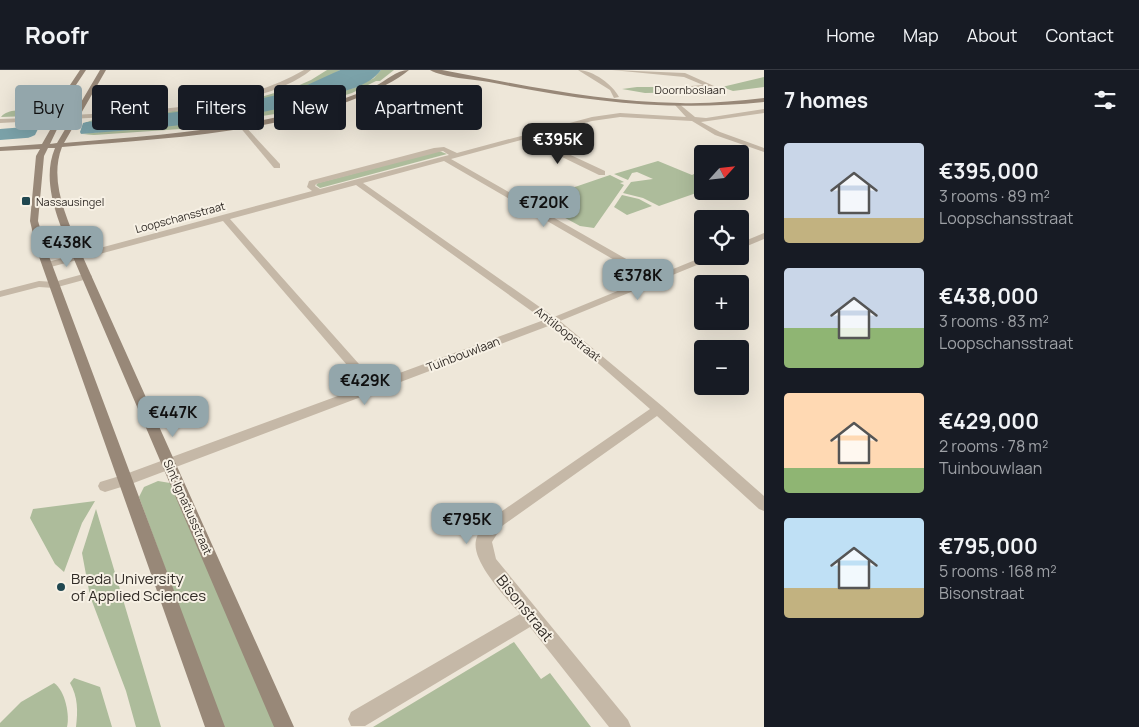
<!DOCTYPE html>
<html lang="en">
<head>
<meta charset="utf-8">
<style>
	:root { --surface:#171b24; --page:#20242c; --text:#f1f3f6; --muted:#9ea1a6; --line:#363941; --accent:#93a6ab }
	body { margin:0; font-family:Manrope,sans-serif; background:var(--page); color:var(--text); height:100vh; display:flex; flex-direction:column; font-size:19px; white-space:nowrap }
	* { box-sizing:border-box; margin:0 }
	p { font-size:16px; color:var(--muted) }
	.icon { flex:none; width:28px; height:28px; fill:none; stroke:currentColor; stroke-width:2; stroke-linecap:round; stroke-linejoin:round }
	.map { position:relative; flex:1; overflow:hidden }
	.side { display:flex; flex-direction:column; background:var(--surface); width:375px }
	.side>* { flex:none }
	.hud { position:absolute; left:15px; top:15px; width:475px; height:45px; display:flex; gap:10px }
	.needle { width:32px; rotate:63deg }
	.controls { position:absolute; left:694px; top:75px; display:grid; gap:10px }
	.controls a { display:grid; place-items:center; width:55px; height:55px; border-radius:5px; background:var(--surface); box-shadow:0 5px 20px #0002; font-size:25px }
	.price { position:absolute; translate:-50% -42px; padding:0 11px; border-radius:10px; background:var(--accent); color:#111; font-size:16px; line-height:32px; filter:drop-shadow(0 1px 2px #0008) }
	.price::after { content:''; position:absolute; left:50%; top:30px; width:15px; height:11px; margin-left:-8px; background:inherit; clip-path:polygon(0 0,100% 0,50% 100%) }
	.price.selected { background:#222; color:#fff }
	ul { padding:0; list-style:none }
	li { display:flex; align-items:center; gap:15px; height:125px; padding:0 20px }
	li span { display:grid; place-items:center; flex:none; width:140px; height:100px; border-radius:5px; color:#555 }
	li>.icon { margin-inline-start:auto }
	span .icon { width:60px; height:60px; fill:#fffc; stroke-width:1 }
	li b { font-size:21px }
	h2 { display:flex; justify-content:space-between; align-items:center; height:60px; padding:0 20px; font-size:21px }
	.pill { padding:0 18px; border-radius:5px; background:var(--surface); box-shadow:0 5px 20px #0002; font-size:18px; line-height:45px }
	.pill.selected { background:var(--accent); color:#111 }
	header { display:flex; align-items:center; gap:30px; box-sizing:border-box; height:70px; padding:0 25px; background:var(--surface); border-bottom:1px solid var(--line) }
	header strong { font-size:24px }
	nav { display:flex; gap:28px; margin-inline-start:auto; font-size:18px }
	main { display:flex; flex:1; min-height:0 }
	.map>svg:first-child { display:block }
	.green { fill:#adbc9b }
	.water { fill:#7ba2a9 }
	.pier { fill:#eee7d9 }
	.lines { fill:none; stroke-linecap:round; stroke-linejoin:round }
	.street { fill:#c5b8a7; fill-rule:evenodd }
	.secondary { fill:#988878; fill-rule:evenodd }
	.poi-dot { fill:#204750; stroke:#f7f1e5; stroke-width:2 }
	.labels { text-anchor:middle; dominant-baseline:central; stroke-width:4; stroke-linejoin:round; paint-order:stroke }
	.far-street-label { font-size:11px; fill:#322c27; stroke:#f7f1e5 }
	.far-poi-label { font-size:11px; fill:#322c27; stroke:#f7f1e5; text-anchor:start }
	.street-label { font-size:12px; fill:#322c27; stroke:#f7f1e5 }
	.near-poi-label { font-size:15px; fill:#322c27; stroke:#f7f1e5; text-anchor:start }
	.near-street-label { font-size:15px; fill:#322c27; stroke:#f7f1e5 }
</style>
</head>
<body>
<header>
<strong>Roofr</strong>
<nav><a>Home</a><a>Map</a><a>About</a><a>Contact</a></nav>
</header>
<main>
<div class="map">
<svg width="764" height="657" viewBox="0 0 764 657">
	<rect width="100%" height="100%" fill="#eee7d9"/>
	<!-- green -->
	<g class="green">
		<path d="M327,0H340C332,5 322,9 313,13C242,43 160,45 84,53L94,49L202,38L254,29L295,17L311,10Z"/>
		<polygon points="381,0 394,0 380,11 376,11 352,23 317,34 275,44 181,59 94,65 80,64 207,51 354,18 374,8"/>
		<polygon points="764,7 764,17 733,21 722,17"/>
		<polygon points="637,17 688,17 697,22 645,23 622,19"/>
		<path d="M52,32L44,42L30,46L1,47C9,37 23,44 31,33Z"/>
		<polygon points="439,81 447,84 320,118 316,115 318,113"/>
		<polygon points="658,91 692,105 696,103 702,106 702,121 659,136 643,128 623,123 631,112 653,109 637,102 632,103 628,110 614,104"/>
		<polygon points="610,105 624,112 620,113 624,115 594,158 580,156 534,131"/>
		<polygon points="622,125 639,129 652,136 627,145 614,137"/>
		<polygon points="158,411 170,413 173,417 276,657 223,657 139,427 144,417"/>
		<polygon points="95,431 82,453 64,502 55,494 30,448 33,439"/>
		<polygon points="96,439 161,657 136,657 126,621 90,526 82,483"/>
		<polygon points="514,572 541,609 550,603 591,657 373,657"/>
		<path d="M74,608L100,617L112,657H76C78,641 78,627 70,613Z"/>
		<path d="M54,613C65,620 70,645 67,657H0V653L21,632Z"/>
	</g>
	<!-- water -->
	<path class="water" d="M340,0H381C368,17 347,20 327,26C222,58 109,61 0,70V59L123,49L238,34L294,21Z"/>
	<!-- pier -->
	<polygon class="pier" points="93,50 83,53 80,62 81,64 88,65 24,70 35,65 39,57 33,54"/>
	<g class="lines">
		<!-- street -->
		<g class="street">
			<path d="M304,0H311C262,40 137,45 75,49L72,47L75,45C151,40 236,39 304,0Z"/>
			<path d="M578,0C593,0 613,15 619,27L614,28L610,20Z"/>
			<polygon points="612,0 685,3 714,16 693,19 691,16 703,15 684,7"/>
			<path d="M678,33L695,47L706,48L764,39V43L701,52L720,62L764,78V82L715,65L692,51L620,47L592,51L532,67L605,101V105H599L525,69L451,89L656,206L705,186H719L560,251L662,336L764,426V441L759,439L657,346L502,456L492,472L496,489L628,650L631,657H609L530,557L365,656H351L348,649L351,642L520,544C507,528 471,492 476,470C478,461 485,454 492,448L650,339L567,266L551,255L131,414L105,422L100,420L98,416L100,412L123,405L365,316L223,151L47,198L42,195L44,193L312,121L307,117L309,111L434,78L444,77L457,83L592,47L620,43L686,47L675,35ZM443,81L449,85L320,119L315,116L316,114ZM444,91L647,209L554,247L363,113ZM356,115L544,250L375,312L230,149Z"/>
			<polygon points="59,47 60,48 57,50 0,53 0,49"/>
			<polygon points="239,54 243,54 280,94 280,98 274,98 239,56"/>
			<polygon points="764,163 764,169 740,179 740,173"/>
			<polygon points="87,203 92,206 91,208 54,218 39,217 0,227 0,221 39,211 54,212"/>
		</g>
		<!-- secondary -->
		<g class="secondary">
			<path d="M80,0H86L60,39V53L50,74L57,73L100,0H106L64,73C146,66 231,61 310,39C332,33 354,26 375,16C386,11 396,0 409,0C396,11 378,19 362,26C274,64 158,69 62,77C49,110 66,146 78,176L294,657H274L73,187C60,154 40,113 55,78H48L44,86L38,151L47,181L225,657H205L37,181L30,151L36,86L40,79L0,81V77L42,74L54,53V39Z"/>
			<path d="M430,0H442C521,15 600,32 680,33C708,34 736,31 764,28V32C667,42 585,31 489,12C473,9 444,8 430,0Z"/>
		</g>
	</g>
	<!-- markers -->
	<g class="poi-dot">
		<rect x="21" y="126" width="10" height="10" rx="2.5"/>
		<circle cx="61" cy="517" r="5"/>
	</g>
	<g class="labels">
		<!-- far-street labels -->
		<g class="far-street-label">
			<text x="690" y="19">Doornboslaan</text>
			<text transform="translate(180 147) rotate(-15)">Loopschansstraat</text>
		</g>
		<!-- far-poi labels -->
		<g class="far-poi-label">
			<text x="36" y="131">Nassausingel</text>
		</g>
		<!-- street labels -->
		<g class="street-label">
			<text transform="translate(568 264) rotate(38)">Antiloopstraat</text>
			<text transform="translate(463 284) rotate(-21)">Tuinbouwlaan</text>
			<text transform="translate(188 437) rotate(66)">Sint Ignatiusstraat</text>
		</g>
		<!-- near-poi labels -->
		<g class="near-poi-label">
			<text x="71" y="508">Breda University<tspan x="71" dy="17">of Applied Sciences</tspan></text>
		</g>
		<!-- near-street labels -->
		<g class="near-street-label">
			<text transform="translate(525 538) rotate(51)">Bisonstraat</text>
		</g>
	</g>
</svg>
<div class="controls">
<a><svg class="needle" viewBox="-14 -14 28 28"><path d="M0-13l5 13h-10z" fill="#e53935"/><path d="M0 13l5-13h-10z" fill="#9ea1a6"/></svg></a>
<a><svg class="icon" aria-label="locate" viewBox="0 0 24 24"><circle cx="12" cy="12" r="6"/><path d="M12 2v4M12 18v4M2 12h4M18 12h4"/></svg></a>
<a>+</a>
<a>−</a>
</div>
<b class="price selected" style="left:558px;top:95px">€395K</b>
<b class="price" style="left:544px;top:158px">€720K</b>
<b class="price" style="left:67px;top:198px">€438K</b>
<b class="price" style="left:638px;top:231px">€378K</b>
<b class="price" style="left:365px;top:336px">€429K</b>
<b class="price" style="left:173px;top:368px">€447K</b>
<b class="price" style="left:467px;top:475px">€795K</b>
<div class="hud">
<a class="pill selected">Buy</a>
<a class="pill">Rent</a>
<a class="pill">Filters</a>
<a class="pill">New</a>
<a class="pill">Apartment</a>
</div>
</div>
<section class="side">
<h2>7 homes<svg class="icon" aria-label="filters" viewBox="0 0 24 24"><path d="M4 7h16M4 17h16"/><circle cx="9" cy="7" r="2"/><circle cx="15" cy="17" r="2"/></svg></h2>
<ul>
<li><span style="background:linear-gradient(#c9d6e8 75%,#c2b280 0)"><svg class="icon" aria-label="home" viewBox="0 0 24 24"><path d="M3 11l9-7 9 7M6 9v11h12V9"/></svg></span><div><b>€395,000</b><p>3 rooms · 89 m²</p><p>Loopschansstraat</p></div></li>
<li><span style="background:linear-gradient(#c9d6e8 60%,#8fb573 0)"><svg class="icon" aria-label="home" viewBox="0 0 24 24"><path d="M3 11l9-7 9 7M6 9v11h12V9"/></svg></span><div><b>€438,000</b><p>3 rooms · 83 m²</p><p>Loopschansstraat</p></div></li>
<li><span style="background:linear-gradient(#ffd9b3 75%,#8fb573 0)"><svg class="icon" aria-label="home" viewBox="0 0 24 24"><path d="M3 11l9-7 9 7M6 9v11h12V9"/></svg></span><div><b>€429,000</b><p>2 rooms · 78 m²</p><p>Tuinbouwlaan</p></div></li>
<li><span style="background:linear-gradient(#bfe0f5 70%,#c2b280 0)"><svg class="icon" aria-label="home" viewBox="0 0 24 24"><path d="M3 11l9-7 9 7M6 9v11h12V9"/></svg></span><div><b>€795,000</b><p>5 rooms · 168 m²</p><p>Bisonstraat</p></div></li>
</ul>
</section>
</main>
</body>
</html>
